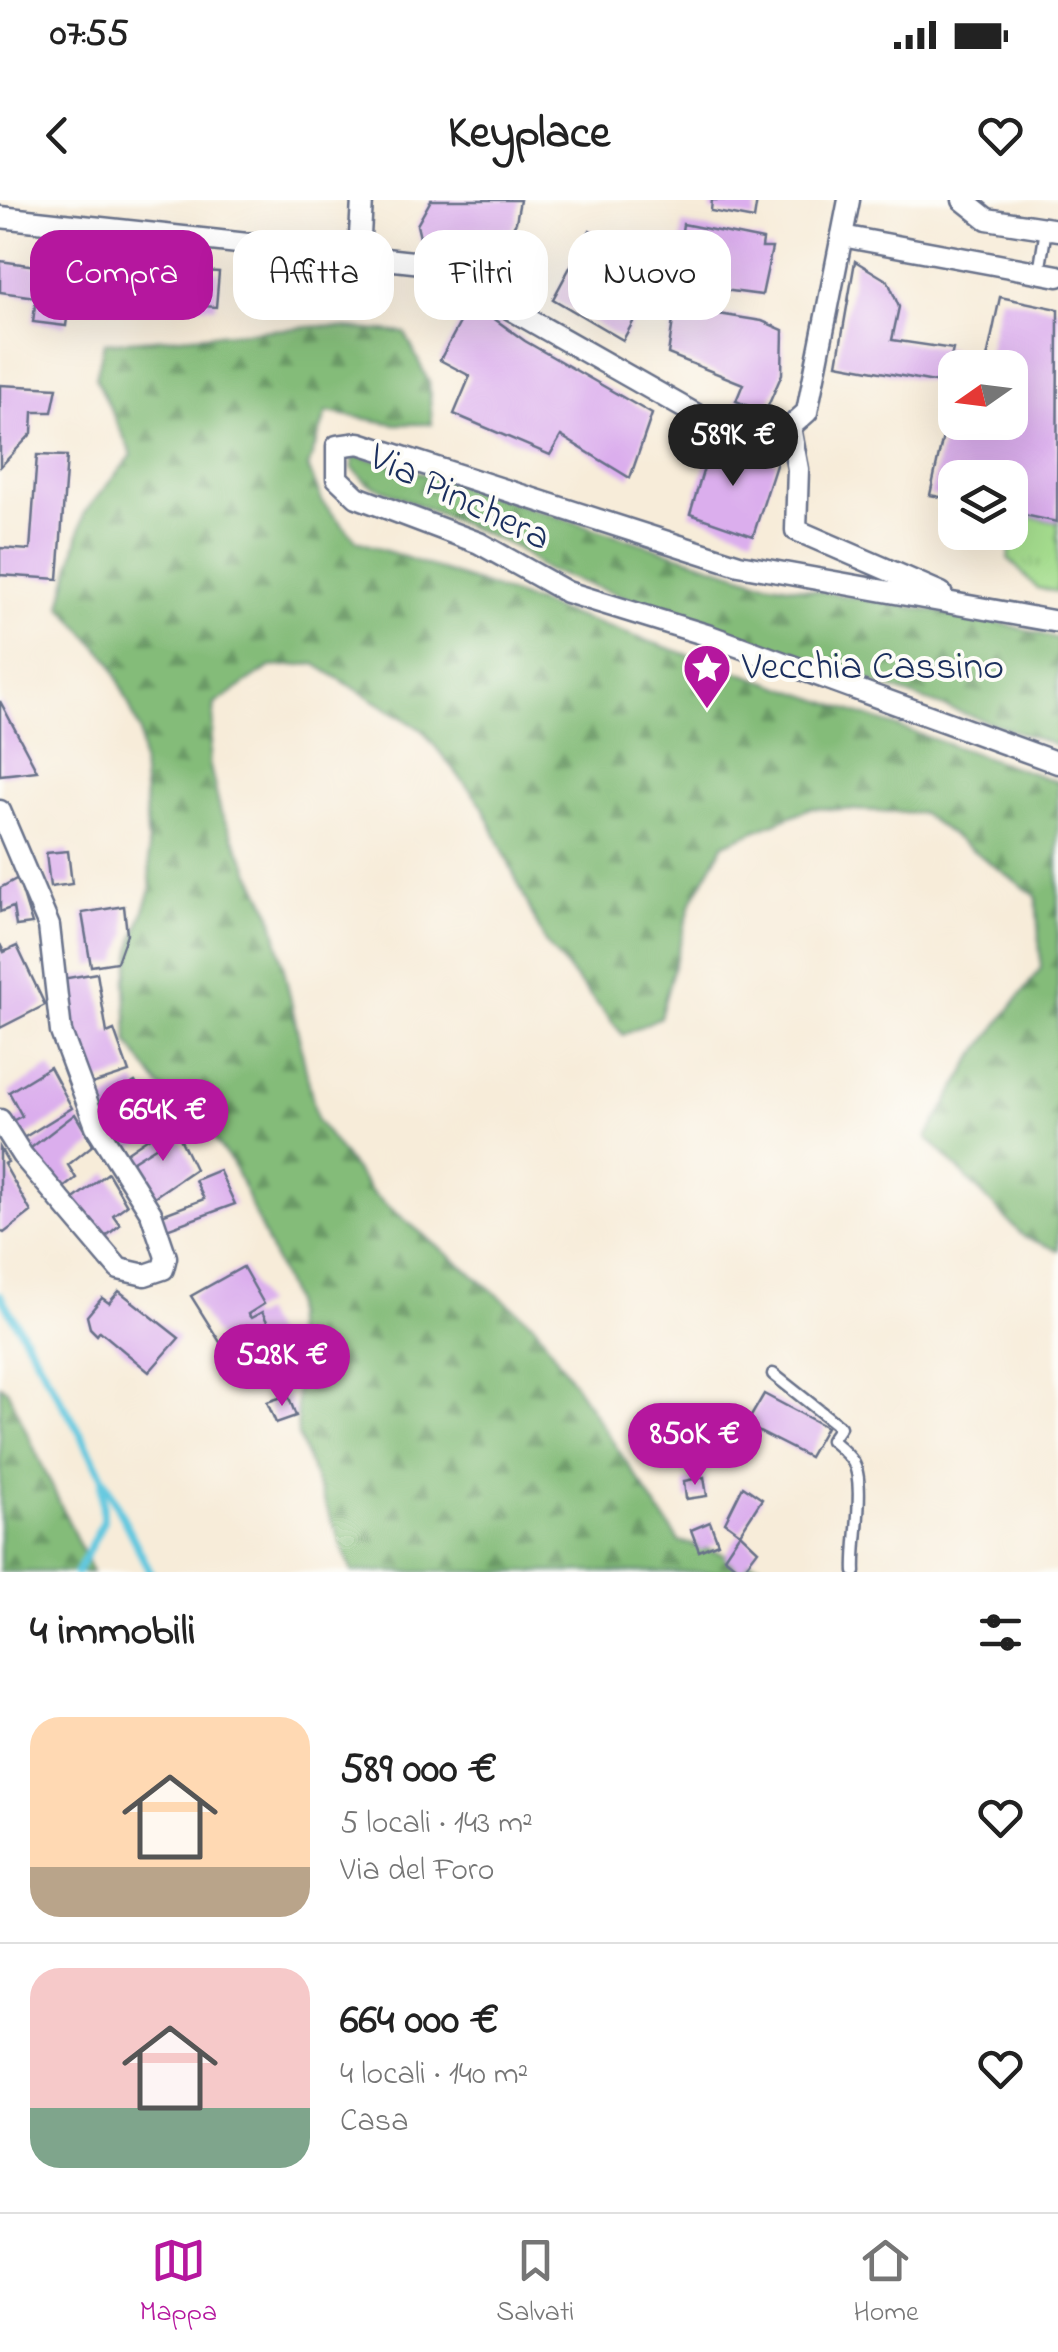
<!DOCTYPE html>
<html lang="it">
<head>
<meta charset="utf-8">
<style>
	:root { --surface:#fff; --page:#f6f6f6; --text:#222; --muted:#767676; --line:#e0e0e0; --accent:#b5179e }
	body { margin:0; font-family:"Indie Flower",sans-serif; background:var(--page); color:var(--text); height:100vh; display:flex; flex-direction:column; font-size:38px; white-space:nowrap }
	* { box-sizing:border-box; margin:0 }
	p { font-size:32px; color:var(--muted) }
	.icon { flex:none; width:55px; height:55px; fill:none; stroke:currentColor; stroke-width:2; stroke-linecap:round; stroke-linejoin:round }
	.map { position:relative; height:1372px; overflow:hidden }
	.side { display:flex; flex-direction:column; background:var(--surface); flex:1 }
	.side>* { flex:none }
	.guide { position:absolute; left:30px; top:30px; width:1000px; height:90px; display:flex; gap:20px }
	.needle { width:65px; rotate:256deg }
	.tools { position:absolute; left:938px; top:150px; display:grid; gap:20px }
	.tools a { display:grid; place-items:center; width:90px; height:90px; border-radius:20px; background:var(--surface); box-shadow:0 10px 40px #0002; font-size:50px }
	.price { position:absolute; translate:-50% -85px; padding:0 22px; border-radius:35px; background:var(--accent); color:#fff; font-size:32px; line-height:65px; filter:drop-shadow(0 2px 5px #0008) }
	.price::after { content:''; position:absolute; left:50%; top:60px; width:30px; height:22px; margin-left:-15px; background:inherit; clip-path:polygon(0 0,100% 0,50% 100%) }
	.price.active { background:#222; color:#fff }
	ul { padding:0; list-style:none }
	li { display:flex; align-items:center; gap:30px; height:250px; padding:0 30px }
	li+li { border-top:2px solid var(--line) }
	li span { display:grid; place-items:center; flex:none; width:280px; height:200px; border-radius:30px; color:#555 }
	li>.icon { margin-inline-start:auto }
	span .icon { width:120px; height:120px; fill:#fffc; stroke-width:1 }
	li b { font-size:42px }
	h2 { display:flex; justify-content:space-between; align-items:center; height:120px; padding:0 30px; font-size:42px }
	.pill { padding:0 35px; border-radius:30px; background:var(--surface); box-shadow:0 10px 40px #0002; font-size:35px; line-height:90px }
	.pill.active { background:var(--accent); color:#fff }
	.status { display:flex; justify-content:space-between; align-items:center; height:70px; padding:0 50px; background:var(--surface); direction:ltr }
	.status svg { height:28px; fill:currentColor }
	header { display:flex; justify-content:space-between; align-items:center; height:130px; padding:0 30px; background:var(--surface); font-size:45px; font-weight:700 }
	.tabs { display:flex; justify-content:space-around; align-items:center; height:140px; border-top:2px solid var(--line); background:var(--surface); font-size:28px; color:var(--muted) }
	.tabs a { display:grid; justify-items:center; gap:5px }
	.tabs .active { color:var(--accent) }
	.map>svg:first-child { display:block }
	.forest { fill:url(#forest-firs); stroke:#50766c; stroke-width:2.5 }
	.park { fill:url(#park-tufts); stroke:#608676; stroke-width:2.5 }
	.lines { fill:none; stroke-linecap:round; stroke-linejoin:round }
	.stream { stroke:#62c8df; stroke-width:8 }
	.building { fill:#dbaeed }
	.lane-casing { stroke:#687189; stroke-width:15 }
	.street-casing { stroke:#687189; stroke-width:25 }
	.lane { stroke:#fff; stroke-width:10 }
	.street { stroke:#fff; stroke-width:20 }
	.labels { text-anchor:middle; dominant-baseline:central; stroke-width:8; stroke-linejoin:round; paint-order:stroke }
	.street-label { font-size:40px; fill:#1b2f5e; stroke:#fdfcf7 }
	.poi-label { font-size:40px; fill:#1b2f5e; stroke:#fdfcf7; text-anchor:start }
</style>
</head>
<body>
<div class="status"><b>07:55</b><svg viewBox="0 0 49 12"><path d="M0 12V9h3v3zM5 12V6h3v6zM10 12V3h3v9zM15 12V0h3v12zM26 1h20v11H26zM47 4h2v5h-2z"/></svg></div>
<header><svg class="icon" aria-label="back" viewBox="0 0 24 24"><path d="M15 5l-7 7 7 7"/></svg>Keyplace<svg class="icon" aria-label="heart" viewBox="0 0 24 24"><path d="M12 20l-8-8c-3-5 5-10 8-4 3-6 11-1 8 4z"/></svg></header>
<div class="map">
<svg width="1058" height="1372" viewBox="0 0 1058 1372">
	<defs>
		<pattern id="forest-firs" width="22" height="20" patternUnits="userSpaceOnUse" patternTransform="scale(2.5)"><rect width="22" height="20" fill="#84bc79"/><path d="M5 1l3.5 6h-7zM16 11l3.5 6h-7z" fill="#6b9966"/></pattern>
		<pattern id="park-tufts" width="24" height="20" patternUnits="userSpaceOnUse" patternTransform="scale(2.5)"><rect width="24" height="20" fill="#a5dd8e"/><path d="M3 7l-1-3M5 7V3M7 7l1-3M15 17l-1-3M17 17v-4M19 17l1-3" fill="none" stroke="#8dbe7d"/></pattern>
	</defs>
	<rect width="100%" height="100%" fill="#fdfcf7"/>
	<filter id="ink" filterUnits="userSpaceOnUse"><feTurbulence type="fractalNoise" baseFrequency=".01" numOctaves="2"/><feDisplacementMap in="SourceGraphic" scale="20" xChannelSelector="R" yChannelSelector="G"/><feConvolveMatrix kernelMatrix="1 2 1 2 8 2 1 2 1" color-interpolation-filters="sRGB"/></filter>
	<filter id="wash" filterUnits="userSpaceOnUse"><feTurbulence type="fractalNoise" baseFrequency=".0048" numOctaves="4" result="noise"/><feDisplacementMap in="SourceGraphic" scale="40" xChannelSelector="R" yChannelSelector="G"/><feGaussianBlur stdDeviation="2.25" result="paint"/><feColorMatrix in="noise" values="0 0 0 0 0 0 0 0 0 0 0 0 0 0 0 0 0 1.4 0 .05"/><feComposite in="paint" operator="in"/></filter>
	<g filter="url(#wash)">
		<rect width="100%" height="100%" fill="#f7ecd9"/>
		<!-- forest -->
		<g class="forest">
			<polygon points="322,126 405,133 429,183 432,224 395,224 327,212 308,267 323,303 357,341 1058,582 1058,1050 1024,1037 927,937 973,858 1041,768 1036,696 921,613 810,608 724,644 691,703 660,817 623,835 545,742 482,605 422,530 315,464 270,467 215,504 209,563 221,613 272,715 317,920 373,994 535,1125 679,1341 785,1372 352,1372 298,1236 292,1100 233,964 199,920 159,886 128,842 126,784 134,739 151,690 140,531 111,462 61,406 84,313 132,255 96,178 104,143"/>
			<polygon points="354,256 386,262 760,381 997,422 1058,439 1058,546 546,370 515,347 367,283 352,267"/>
			<polygon points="0,1185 7,1190 92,1372 0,1372"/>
		</g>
		<!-- park -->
		<polygon class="park" points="1018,314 1056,322 1058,317 1058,392 1037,388 1008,358"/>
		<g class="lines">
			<!-- stream -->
			<g class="stream">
				<polyline points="0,1095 83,1238 150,1372"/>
				<polyline points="77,1372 103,1322 102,1283"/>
			</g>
		</g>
		<g id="blocks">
			<!-- building -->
			<g class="building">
				<polygon points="431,0 520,0 516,22 488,69 421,42 417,25"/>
				<polygon points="712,0 757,0 754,19 711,11"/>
				<polygon points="683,24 763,40 762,48 772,48 762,95 685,85 686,70 678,60"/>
				<polygon points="590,30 651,61 658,77 623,140 553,99"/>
				<polygon points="0,61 73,71 66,126 33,122 36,97 0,92"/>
				<polygon points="855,61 888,81 899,107 892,140 953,149 945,184 837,164"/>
				<polygon points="88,64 152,68 150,102 85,99"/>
				<polygon points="158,68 219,72 216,107 159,103"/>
				<polygon points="1000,97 1058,109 1057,322 1010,312 1010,278 955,278 955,300 930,295 945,227 965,231 966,222 1010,222 1010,168 985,168"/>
				<polygon points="471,102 525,141 652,214 630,278 561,236 550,255 454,214 470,176 440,160"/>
				<polygon points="675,107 762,121 783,130 782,174 765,213 736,201 743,184 668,154"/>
				<polygon points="0,185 57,188 52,212 33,212 32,233 0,267"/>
				<polygon points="711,245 777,262 753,336 690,314"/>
				<polygon points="37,255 67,256 58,379 0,375 0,348 30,350"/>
				<polygon points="0,501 37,571 0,575"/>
				<polygon points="68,651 72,684 50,687 46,653"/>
				<polygon points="18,678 32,724 16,726 13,707 0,712 0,688"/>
				<polygon points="124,706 127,734 117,762 91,766 82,713"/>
				<polygon points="0,744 4,752 17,746 45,805 0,828"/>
				<polygon points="97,773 107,833 114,830 129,872 89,885 76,844 73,845 62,779"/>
				<polygon points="50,867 72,908 20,940 10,922 22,916 9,892"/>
				<polygon points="135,882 166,926 126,953 96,905"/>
				<polygon points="75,914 93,945 68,965 76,978 62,989 27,951"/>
				<polygon points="174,926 195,969 151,999 130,963 162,943 157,936"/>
				<polygon points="0,948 8,962 4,964 31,1012 4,1033 0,1030"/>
				<polygon points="219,970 235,1004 164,1030 159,1016 204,999 195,980"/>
				<polygon points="108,973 127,1005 113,1015 120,1025 100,1041 71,1001"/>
				<polygon points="243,1067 264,1104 248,1114 251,1118 262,1112 279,1145 270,1150 275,1159 243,1179 191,1096"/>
				<polygon points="119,1091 179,1138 149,1172 100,1131 97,1135 90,1128 87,1116 102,1098 109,1103"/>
				<polygon points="764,1194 826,1227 809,1257 746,1225"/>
				<polygon points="288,1195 296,1216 276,1223 267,1202"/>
				<polygon points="704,1277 707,1296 686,1299 684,1281"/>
				<polygon points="743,1286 762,1299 740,1333 725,1322"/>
				<polygon points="710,1322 718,1343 699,1351 691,1330"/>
				<polygon points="740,1333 758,1350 742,1371 724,1357"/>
			</g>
		</g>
	</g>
	<g filter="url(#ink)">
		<use href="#blocks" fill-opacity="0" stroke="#687189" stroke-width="2.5"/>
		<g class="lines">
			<!-- lane casing -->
			<g class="lane-casing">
				<g id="lane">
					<polyline points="1039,73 1046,29"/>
					<path d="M773,1174L840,1227L831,1240C838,1246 848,1254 853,1262C866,1282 853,1344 855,1372"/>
				</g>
			</g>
			<!-- street casing -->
			<g class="street-casing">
				<g id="street">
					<polyline points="963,0 987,19 1058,30"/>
					<polyline points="0,17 431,64 741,240 772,243 807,212 849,0"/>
					<polyline points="842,36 1058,76"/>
					<polyline points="359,53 362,0"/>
					<polyline points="790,227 798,269 796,330 941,393"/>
					<polyline points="1058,422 739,365 359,243 337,246 337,278 357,297 479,343 567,392 710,436 1058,563"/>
					<polyline points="0,611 49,726 61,832 96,926 151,1013 166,1057 163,1069 145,1075 119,1069 22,955 0,920"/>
				</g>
			</g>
			<!-- lane -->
			<use href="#lane" class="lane"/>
			<!-- street -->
			<use href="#street" class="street"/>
		</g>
	</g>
	<!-- icons -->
	<defs>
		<g id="sight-pin" transform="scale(2.5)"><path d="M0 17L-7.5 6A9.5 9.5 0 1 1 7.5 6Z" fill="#b5179e" stroke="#fdfcf7"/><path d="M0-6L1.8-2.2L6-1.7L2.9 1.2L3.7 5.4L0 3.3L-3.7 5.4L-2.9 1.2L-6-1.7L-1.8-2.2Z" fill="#fff"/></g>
	</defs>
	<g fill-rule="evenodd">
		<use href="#sight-pin" x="707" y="468"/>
	</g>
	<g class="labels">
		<!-- street labels -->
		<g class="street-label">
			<text transform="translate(459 299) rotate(26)">Via Pinchera</text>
		</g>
		<!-- poi labels -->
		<g class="poi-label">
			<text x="742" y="468">Vecchia Cassino</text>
		</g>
	</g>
</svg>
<div class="tools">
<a><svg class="needle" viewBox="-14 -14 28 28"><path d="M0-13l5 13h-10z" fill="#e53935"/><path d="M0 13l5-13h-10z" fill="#767676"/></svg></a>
<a><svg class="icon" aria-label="layers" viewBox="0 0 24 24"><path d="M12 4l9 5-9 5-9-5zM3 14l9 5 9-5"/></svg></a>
</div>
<b class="price active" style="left:733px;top:289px">589K €</b>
<b class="price" style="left:163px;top:964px">664K €</b>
<b class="price" style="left:282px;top:1209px">528K €</b>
<b class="price" style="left:695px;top:1288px">850K €</b>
<div class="guide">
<a class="pill active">Compra</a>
<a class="pill">Affitta</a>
<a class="pill">Filtri</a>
<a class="pill">Nuovo</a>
</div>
</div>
<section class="side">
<h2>4 immobili<svg class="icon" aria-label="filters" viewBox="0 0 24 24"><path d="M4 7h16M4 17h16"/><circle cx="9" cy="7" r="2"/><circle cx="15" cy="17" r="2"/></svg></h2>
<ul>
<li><span style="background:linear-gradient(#ffd9b3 75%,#b9a48a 0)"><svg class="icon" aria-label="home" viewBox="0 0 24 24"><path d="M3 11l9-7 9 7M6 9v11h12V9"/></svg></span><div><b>589 000 €</b><p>5 locali · 143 m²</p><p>Via del Foro</p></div><svg class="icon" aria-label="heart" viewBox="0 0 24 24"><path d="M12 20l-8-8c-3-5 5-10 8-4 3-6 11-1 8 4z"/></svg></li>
<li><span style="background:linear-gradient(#f6c9c9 70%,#7fa58c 0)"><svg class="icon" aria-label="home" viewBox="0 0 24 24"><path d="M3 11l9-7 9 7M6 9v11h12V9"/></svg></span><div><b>664 000 €</b><p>4 locali · 140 m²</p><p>Casa</p></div><svg class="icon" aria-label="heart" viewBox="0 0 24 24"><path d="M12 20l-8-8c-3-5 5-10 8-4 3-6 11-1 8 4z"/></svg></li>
</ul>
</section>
<nav class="tabs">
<a class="active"><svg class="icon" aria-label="map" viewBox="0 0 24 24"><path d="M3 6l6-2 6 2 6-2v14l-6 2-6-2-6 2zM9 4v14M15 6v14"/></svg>Mappa</a>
<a><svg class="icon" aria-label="saved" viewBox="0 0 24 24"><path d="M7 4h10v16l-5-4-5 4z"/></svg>Salvati</a>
<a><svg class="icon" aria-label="home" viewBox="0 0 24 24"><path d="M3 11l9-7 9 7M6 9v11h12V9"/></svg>Home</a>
</nav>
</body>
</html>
